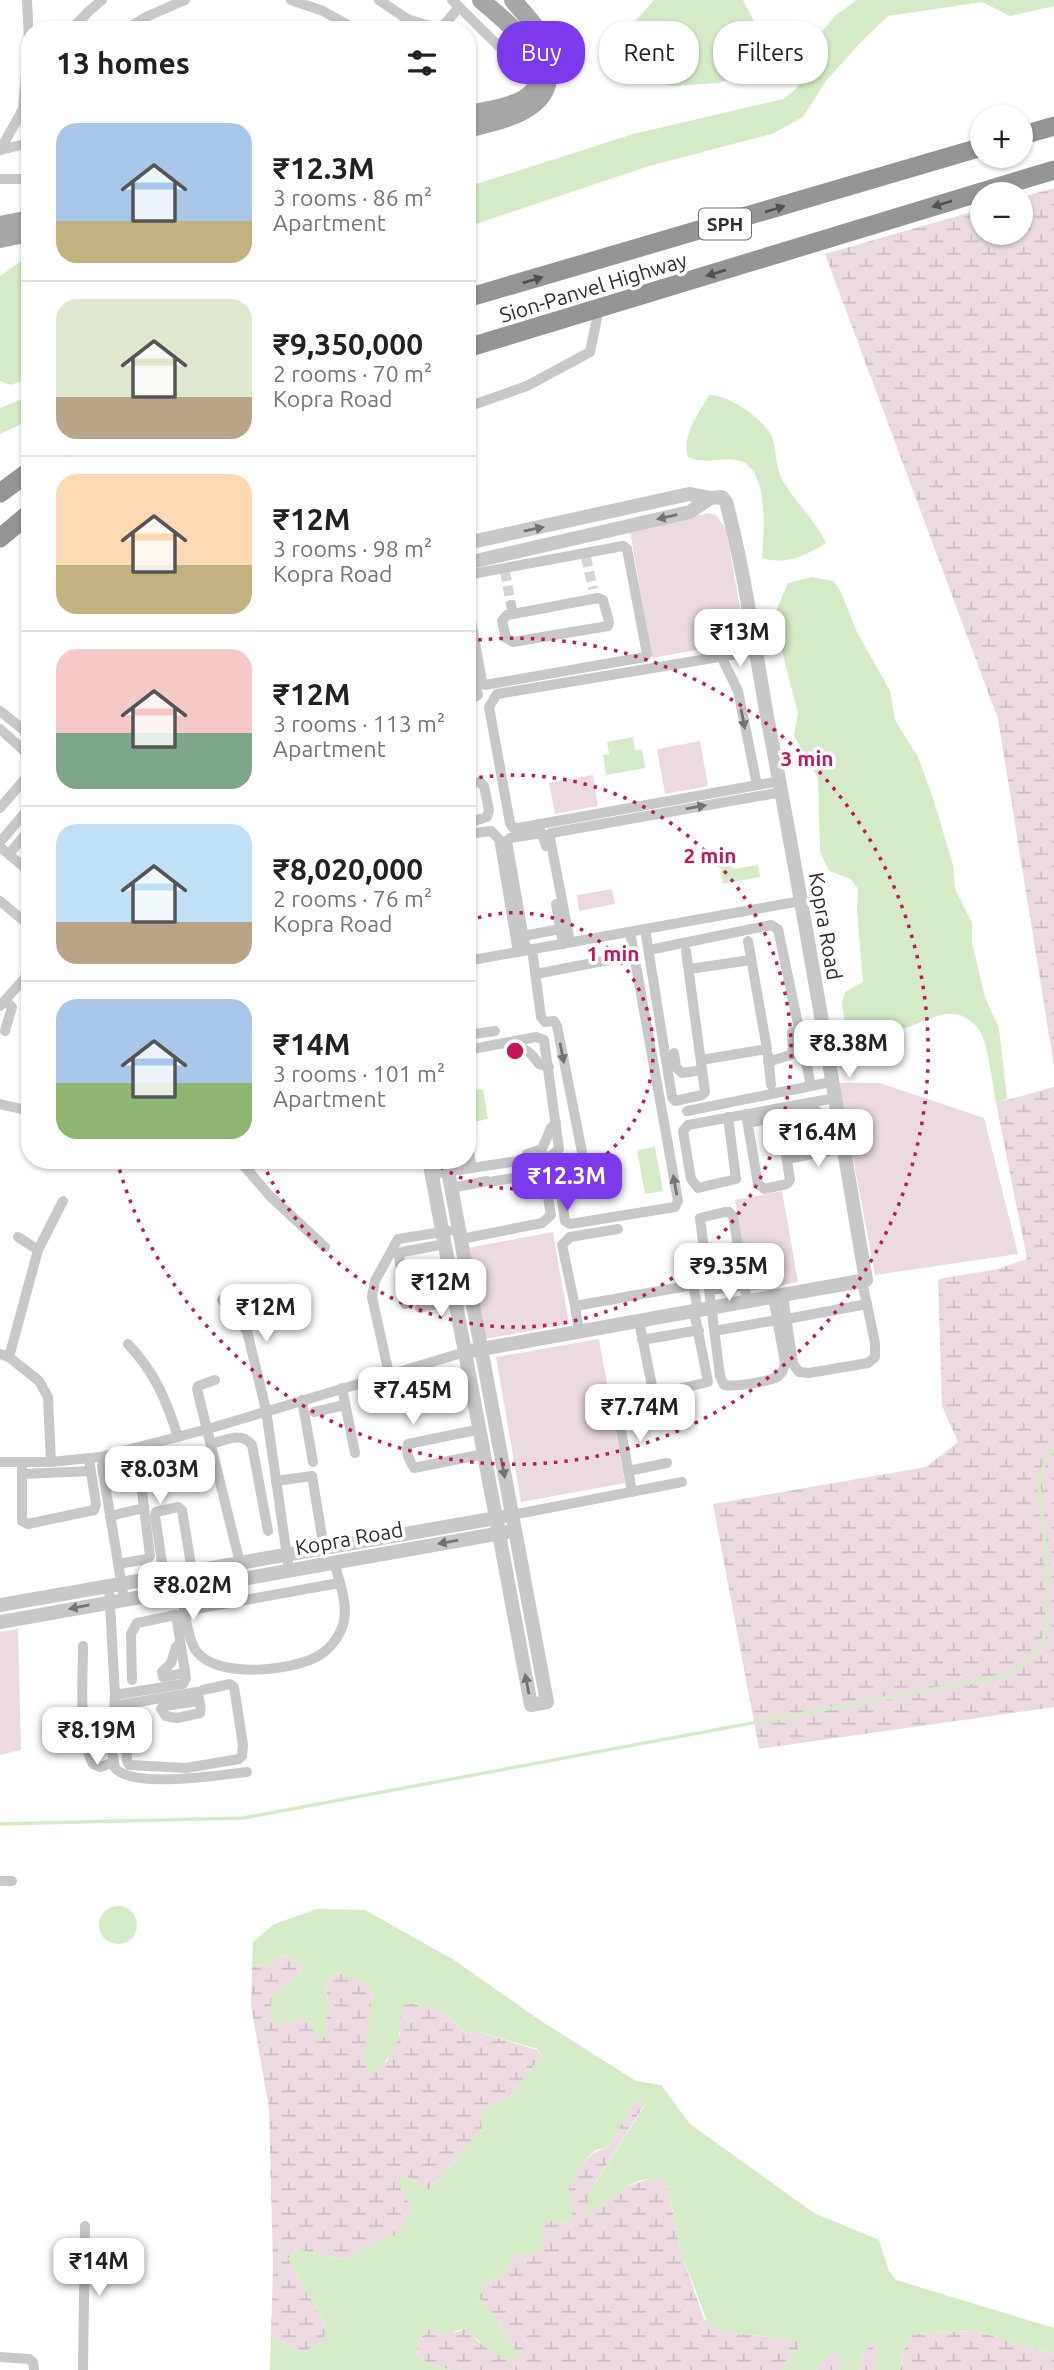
<!DOCTYPE html>
<html lang="en">
<head>
<meta charset="utf-8">
<style>
	:root { --surface:#fff; --page:#f2f2f2; --text:#202124; --muted:#757577; --line:#e0e0e0; --accent:#7c3aed }
	body { margin:0; font-family:Ubuntu,sans-serif; background:var(--page); color:var(--text); height:100vh; display:flex; flex-direction:column; font-size:26px; white-space:nowrap }
	* { box-sizing:border-box; margin:0 }
	p { font-size:23px; color:var(--muted) }
	.icon { flex:none; width:38px; height:38px; fill:none; stroke:currentColor; stroke-width:2; stroke-linecap:round; stroke-linejoin:round }
	.map { position:relative; flex:1; overflow:hidden }
	.sheet { position:absolute; left:21px; top:21px; width:455px; height:1148px; display:flex; flex-direction:column; background:var(--surface); border-radius:28px; box-shadow:0 2px 5px #0004 }
	.sheet>* { flex:none }
	.hud { position:absolute; left:497px; top:21px; width:452px; height:63px; display:flex; gap:14px }
	.buttons { position:absolute; left:970px; top:105px; display:grid; gap:14px }
	.buttons a { display:grid; place-items:center; width:63px; height:63px; border-radius:50%; background:var(--surface); box-shadow:0 2px 5px #0004; font-size:35px }
	.price { position:absolute; translate:-50% -60px; padding:0 16px; border-radius:14px; background:#fff; color:#222; font-size:23px; line-height:46px; filter:drop-shadow(0 2px 4px #0008) }
	.price::after { content:''; position:absolute; left:50%; top:42px; width:21px; height:16px; margin-left:-10px; background:inherit; clip-path:polygon(0 0,100% 0,50% 100%) }
	.price.current { background:var(--accent); color:#fff }
	ul { padding:0; list-style:none }
	li { display:flex; align-items:center; gap:21px; height:175px; padding:0 35px }
	li+li { border-top:2px solid var(--line) }
	li span { display:grid; place-items:center; flex:none; width:196px; height:140px; border-radius:21px; color:#555 }
	li>.icon { margin-inline-start:auto }
	span .icon { width:84px; height:84px; fill:#fffc; stroke-width:1 }
	li b { font-size:30px }
	h2 { display:flex; justify-content:space-between; align-items:center; height:84px; padding:0 35px; font-size:30px }
	.chip { padding:0 24px; border-radius:28px; background:var(--surface); box-shadow:0 2px 5px #0004; font-size:24px; line-height:63px }
	.chip.current { background:var(--accent); color:#fff }
	.map>svg:first-child { display:block }
	.green { fill:#ebdbe0 }
	.wetland { fill:url(#wetland-marsh) }
	.water { fill:#d5ebc8 }
	.lines { fill:none; stroke-linecap:round; stroke-linejoin:round }
	.stream { stroke:#d5ebc8; stroke-width:3.5 }
	.minor-tunnel { stroke:#d5d5d5; stroke-width:10; stroke-dasharray:10 5; stroke-linecap:butt }
	.minor { stroke:#c8c8c8; stroke-width:10 }
	.tertiary { stroke:#c8c8c8; stroke-width:14 }
	.primary { stroke:#a6a6a6; stroke-width:18 }
	.motorway { stroke:#959595; stroke-width:19 }
	.oneway { fill:#525252 }
	.oneway2 { fill:#737373 }
	.ring { fill:none; stroke:#c2185b; stroke-width:3.5; stroke-dasharray:3.5 7 }
	.labels { text-anchor:middle; dominant-baseline:central; stroke-width:7; stroke-linejoin:round; paint-order:stroke }
	.shield { fill:#fff; stroke:#6d6d6d; stroke-width:2 }
	.shield-label { font-size:19px; font-weight:bold; fill:#2e2e2e }
	.street-label { font-size:21px; fill:#2e2e2e; stroke:#fff }
	.centre { fill:#c2185b; stroke:#fff; stroke-width:3.5 }
	.ring-label { font-size:21px; text-anchor:middle; font-weight:bold; fill:#c2185b; stroke:#fff; stroke-width:7; stroke-linejoin:round; paint-order:stroke }
</style>
</head>
<body>
<div class="map">
<svg width="1054" height="2370" viewBox="0 0 1054 2370">
	<defs>
		<pattern id="wetland-marsh" width="20" height="14" patternUnits="userSpaceOnUse" patternTransform="scale(1.75)"><rect width="20" height="14" fill="#ebdbe0"/><path d="M1 5h8M5 5V1M11 12h8M15 12V8" fill="none" stroke="#cabcc0"/></pattern>
	</defs>
	<rect width="100%" height="100%" fill="#fff"/>
	<!-- green -->
	<g class="green">
		<polygon points="708,513 716,515 726,529 746,641 652,658 630,531"/>
		<polygon points="700,741 708,786 665,794 657,749"/>
		<polygon points="593,775 598,806 555,814 549,783"/>
		<polygon points="612,889 615,904 579,911 577,895"/>
		<polygon points="839,1083 880,1083 984,1118 1018,1254 875,1275"/>
		<polygon points="782,1191 798,1282 751,1291 735,1200"/>
		<polygon points="553,1232 569,1324 484,1339 468,1248"/>
		<polygon points="599,1339 625,1483 521,1502 496,1357"/>
		<polygon points="18,1629 21,1750 0,1755 0,1632"/>
	</g>
	<!-- wetland -->
	<g class="wetland">
		<polygon points="1054,188 1054,1066 998,719 825,254 982,209 982,233 1020,233 1020,198"/>
		<polygon points="1054,1087 1054,1707 759,1749 713,1504 926,1467 958,1442 942,1406 938,1279 998,1269 1027,1259 996,1103"/>
		<polygon points="282,1954 303,1965 300,1974 272,1995 277,2026 304,2017 328,1999 325,1983 338,1972 362,1981 373,1991 370,2026 386,2063 400,2034 399,2012 404,2001 442,2011 467,2034 476,2031 537,2050 542,2055 510,2097 486,2108 481,2118 482,2129 429,2190 404,2175 402,2189 412,2210 400,2234 374,2242 344,2260 296,2249 288,2259 326,2325 324,2340 302,2353 271,2336 273,2266 269,2109 251,2005 252,1968 259,1964 266,1967"/>
		<path d="M636,2099L645,2104L590,2191L622,2188L655,2177L666,2181L682,2255L704,2319L743,2334L797,2340L801,2344L782,2370H450L429,2364L416,2354L419,2339L431,2327L456,2332L467,2328L479,2343L516,2351L509,2342L499,2322L479,2297L485,2284L503,2274L517,2253L530,2255L542,2229L550,2220L565,2224L572,2216C570,2208 566,2195 569,2187C575,2169 589,2152 608,2147Z"/>
		<polygon points="976,2331 1054,2354 1054,2370 900,2370 905,2345 913,2334"/>
		<polygon points="873,2342 879,2345 875,2370 859,2370 863,2354"/>
		<polygon points="837,2352 842,2359 839,2370 816,2370 825,2355"/>
	</g>
	<!-- water -->
	<g class="water">
		<polygon points="654,0 743,0 772,55 760,70 718,83 675,86 621,77 611,60 611,39 629,28"/>
		<polygon points="857,0 1054,0 1054,6 1010,16 982,2 888,16 860,43 826,81 803,117 772,134 649,166 467,227 467,187 633,134 783,99 797,88 818,36 836,15"/>
		<path d="M30,258V378L11,385L0,381V276C10,270 19,260 30,258Z"/>
		<path d="M709,395C728,394 767,421 773,439C776,452 776,469 783,481C796,503 815,520 826,543C805,555 788,566 762,558C764,533 770,467 737,460C720,457 704,465 688,457C681,435 699,414 709,395Z"/>
		<polygon points="30,396 30,420 0,434 0,408"/>
		<path d="M812,577L833,581L840,590L856,630L890,691L895,720L918,757L933,798L953,865L955,889L972,923V943L985,997L999,1028L1007,1099L996,1103C993,1087 988,1041 979,1030C956,1000 933,1019 906,1028C889,1033 871,1037 854,1041L846,1035L842,1002L845,992L863,982L857,910L858,889L851,879L829,871L820,852L818,778L794,736L798,713L782,651L776,611L788,583Z"/>
		<polygon points="633,737 635,750 642,749 645,768 606,775 603,755 609,754 607,742"/>
		<polygon points="731,863 733,869 758,865 760,877 723,884 720,865"/>
		<polygon points="483,1089 488,1119 469,1123 467,1091"/>
		<polygon points="655,1147 663,1191 645,1194 637,1150"/>
		<circle cx="118" cy="1925" r="19"/>
		<path d="M317,1909L365,1910L454,1960L541,2021L636,2081L661,2085L690,2124L814,2213L879,2240L889,2271L896,2280L1054,2328V2354L976,2331L913,2334L905,2345L900,2370H875L878,2346L873,2342L863,2354L859,2370H839L842,2359L836,2352L825,2356L816,2370H782L801,2344L797,2340L743,2334L709,2326L682,2255L666,2181C639,2170 611,2198 591,2213H585L590,2191L645,2105L636,2099L608,2147L596,2150L584,2161L568,2189L572,2216L565,2224L550,2220L542,2229V2250L530,2255L517,2253L503,2274L485,2284L479,2297L499,2322L509,2342L517,2351L514,2360C492,2356 481,2345 467,2328L441,2335L431,2327L419,2339L416,2354L429,2364L450,2370H270L271,2336L302,2353L324,2340L326,2325L288,2259L296,2249L344,2260L374,2242L399,2234L412,2210L397,2179L404,2175L429,2190L482,2129L481,2118L486,2108L510,2097L542,2055L537,2049L476,2031L467,2034L442,2011L405,2002C399,2012 400,2018 400,2030C398,2047 386,2063 372,2073L364,2065L373,1991L361,1981L338,1972L325,1983L328,1999L325,2037L319,2038L304,2017L277,2026L270,2014L272,1995L300,1974L303,1965L282,1954L266,1967L259,1964L252,1968L253,1942L274,1924Z"/>
	</g>
	<g class="lines">
		<!-- stream -->
		<path class="stream" d="M0,1824L243,1818L1009,1675C1022,1664 1035,1655 1043,1640C1054,1613 1042,1519 1039,1485L1044,1465L1054,1449"/>
		<!-- minor-tunnel -->
		<g class="minor-tunnel">
			<polyline points="586,557 593,589"/>
			<polyline points="505,571 511,605"/>
		</g>
		<!-- minor -->
		<g class="minor">
			<polyline points="291,0 323,11 357,30"/>
			<polyline points="379,0 407,19 439,29"/>
			<polyline points="452,0 531,78 539,81"/>
			<polyline points="71,30 89,11 102,0"/>
			<polyline points="125,30 146,17 185,0"/>
			<polyline points="440,30 459,7"/>
			<polyline points="23,108 29,42 27,0"/>
			<polyline points="0,150 26,104"/>
			<polyline points="0,150 30,143"/>
			<polyline points="0,179 30,179"/>
			<polyline points="467,407 527,386 590,352 599,309"/>
			<polyline points="467,575 623,546 627,549 647,654 645,657 485,685 482,681 467,600"/>
			<polyline points="511,605 513,614 598,598 603,600 609,622 608,626 513,642 506,638 502,621 507,615 513,614"/>
			<polyline points="755,651 497,694 489,707 510,823 513,828 518,828 780,781"/>
			<polyline points="721,656 738,691 757,785"/>
			<polyline points="467,701 478,695 474,673"/>
			<polyline points="0,711 30,735"/>
			<polyline points="0,729 30,756"/>
			<polyline points="467,784 480,782 484,786 489,810 487,817 471,822"/>
			<polyline points="0,808 30,773"/>
			<polyline points="467,834 491,831 499,839 518,952"/>
			<polyline points="0,842 30,807"/>
			<polyline points="0,847 30,872"/>
			<polyline points="9,854 30,829"/>
			<polyline points="0,901 30,926"/>
			<polyline points="556,904 563,944"/>
			<polyline points="645,929 672,1097 675,1101 702,1095 705,1092 686,951"/>
			<polyline points="523,936 560,929"/>
			<polyline points="570,942 550,838 551,833 782,792"/>
			<polyline points="532,949 541,1017 545,1022 554,1021 557,1026 582,1152 583,1160 577,1163 557,1167 565,1221 570,1224 675,1207 678,1201 630,932"/>
			<polyline points="526,950 507,841 510,838 542,833 546,846"/>
			<polyline points="649,950 771,925 778,929 811,1086"/>
			<polyline points="467,961 801,901"/>
			<polyline points="689,969 751,960"/>
			<polyline points="536,974 634,955"/>
			<polyline points="0,1006 30,972"/>
			<polyline points="5,1031 12,1007 5,1000"/>
			<polyline points="467,1035 495,1031"/>
			<path d="M508,1048C524,1046 530,1051 539,1064L549,1067"/>
			<polyline points="674,1053 676,1067 682,1073 702,1070"/>
			<polyline points="768,1055 771,1085"/>
			<polyline points="701,1060 767,1049 748,941"/>
			<polyline points="768,1062 793,1054 792,1032"/>
			<polyline points="0,1104 30,1111"/>
			<polyline points="687,1111 831,1082"/>
			<polyline points="746,1114 758,1184 764,1189 787,1184 790,1180 780,1116"/>
			<polyline points="728,1117 736,1179 698,1188 691,1179 683,1131 688,1125 835,1098"/>
			<polyline points="748,1123 815,1110 819,1113 826,1151"/>
			<polyline points="467,1141 472,1168"/>
			<polyline points="527,1154 542,1149 551,1128 556,1123"/>
			<polyline points="787,1159 843,1148"/>
			<polyline points="239,1160 270,1196 325,1247"/>
			<polyline points="432,1174 544,1157 551,1156 559,1149 544,1040 536,1037 467,1050"/>
			<polyline points="451,1188 487,1181"/>
			<polyline points="18,1237 38,1250"/>
			<polyline points="461,1239 542,1223 551,1215 544,1174 494,1181"/>
			<polyline points="709,1290 745,1285"/>
			<polyline points="783,1295 793,1364 799,1372 809,1373 868,1363 875,1357 875,1343 862,1281"/>
			<polyline points="222,1300 247,1331 266,1410 289,1570"/>
			<path d="M747,1301L733,1216L729,1212H725L700,1218L720,1376L724,1385C735,1387 767,1382 777,1377C783,1373 784,1368 785,1362L773,1297"/>
			<polyline points="405,1304 399,1256 402,1252 445,1244"/>
			<polyline points="575,1306 562,1245 570,1237 618,1229"/>
			<polyline points="420,1308 455,1300"/>
			<polyline points="787,1319 867,1304"/>
			<polyline points="639,1321 653,1391 657,1394 708,1382 694,1311"/>
			<polyline points="579,1331 575,1306 693,1285 698,1310"/>
			<polyline points="714,1331 777,1320"/>
			<polyline points="642,1340 699,1330"/>
			<path d="M128,1344C155,1373 166,1399 178,1437"/>
			<polyline points="0,1354 9,1357 39,1381 48,1397 51,1462"/>
			<polyline points="9,1357 38,1250 63,1201"/>
			<polyline points="389,1374 372,1297 375,1281 398,1239 449,1231"/>
			<polyline points="215,1380 198,1386 197,1389 240,1563"/>
			<polyline points="342,1388 355,1453"/>
			<polyline points="302,1400 313,1462"/>
			<polyline points="616,1402 632,1492"/>
			<polyline points="314,1412 345,1405"/>
			<path d="M481,1429L408,1444C405,1451 410,1462 414,1468L484,1454"/>
			<path d="M212,1444C226,1440 241,1431 252,1445L268,1531"/>
			<polyline points="0,1462 51,1462 100,1457 208,1429 465,1352"/>
			<polyline points="22,1462 22,1521 28,1524 94,1510 96,1504 89,1459"/>
			<polyline points="102,1466 124,1599"/>
			<polyline points="628,1471 667,1463"/>
			<polyline points="103,1473 136,1464 139,1467 150,1556 147,1559 118,1564"/>
			<polyline points="22,1474 91,1471"/>
			<polyline points="276,1481 312,1476 324,1548"/>
			<polyline points="512,1515 682,1482"/>
			<polyline points="110,1516 144,1508"/>
			<polyline points="164,1576 155,1516 156,1512 178,1507 182,1510 192,1571"/>
			<path d="M109,1586L115,1695L112,1750L115,1768C133,1789 220,1775 247,1772"/>
			<path d="M180,1589C184,1604 187,1641 197,1652C218,1679 294,1671 320,1655C329,1649 337,1639 341,1630C351,1609 339,1582 334,1561"/>
			<polyline points="185,1611 339,1583"/>
			<polyline points="180,1643 176,1647 171,1663 162,1672 163,1677 185,1673"/>
			<path d="M83,1646C83,1678 78,1736 93,1764L100,1767L112,1763"/>
			<polyline points="115,1695 183,1684 186,1678 176,1615 137,1623 131,1634 132,1680"/>
			<path d="M120,1705L197,1692C199,1698 202,1707 200,1713L177,1718L166,1716L161,1709L164,1706L199,1701"/>
			<polyline points="124,1705 127,1761 129,1765 186,1768 239,1759 242,1756 243,1745 234,1687 230,1684 203,1690"/>
			<polyline points="0,1881 12,1881"/>
			<polyline points="0,2357 29,2359 33,2362 34,2370"/>
			<polyline points="83,2370 85,2226"/>
		</g>
		<!-- tertiary -->
		<g class="tertiary">
			<polyline points="467,543 689,494 710,498 690,512 467,563"/>
			<polyline points="429,1160 531,1705 547,1702 446,1160"/>
			<path d="M465,1352L866,1280C834,1092 803,903 767,716C754,644 745,573 726,502L722,497L710,498"/>
			<polyline points="0,1605 502,1517"/>
			<polyline points="0,1622 507,1532"/>
		</g>
		<!-- primary -->
		<g class="primary">
			<path d="M467,115C485,110 510,108 525,98C570,68 503,20 481,0"/>
			<path d="M467,129C504,119 557,112 548,60C547,54 546,45 543,39C537,26 522,12 513,0"/>
			<polyline points="0,225 30,219"/>
			<polyline points="0,239 30,233"/>
		</g>
		<!-- motorway -->
		<g class="motorway">
			<polyline points="1020,136 1054,126"/>
			<polyline points="467,298 982,147"/>
			<polyline points="467,348 1054,170"/>
			<polyline points="0,493 30,471"/>
			<polyline points="0,538 30,513"/>
		</g>
	</g>
	<!-- one-way arrows -->
	<defs><path id="oneway-solid" d="M-6-.8H1V-3.2L6.5 0L1 3.2V.8H-6Z" transform="scale(1.75)"/></defs>
	<g class="oneway">
		<use href="#oneway-solid" transform="translate(942 204) rotate(163)"/>
		<use href="#oneway-solid" transform="translate(775 209) rotate(-17)"/>
		<use href="#oneway-solid" transform="translate(716 273) rotate(163)"/>
		<use href="#oneway-solid" transform="translate(533 280) rotate(-16)"/>
	</g>
	<g class="oneway2">
		<use href="#oneway-solid" transform="translate(667 517) rotate(167)"/>
		<use href="#oneway-solid" transform="translate(534 529) rotate(-12)"/>
		<use href="#oneway-solid" transform="translate(743 719) rotate(79)"/>
		<use href="#oneway-solid" transform="translate(696 807) rotate(-10)"/>
		<use href="#oneway-solid" transform="translate(562 1053) rotate(79)"/>
		<use href="#oneway-solid" transform="translate(675 1185) rotate(-100)"/>
		<use href="#oneway-solid" transform="translate(503 1468) rotate(79)"/>
		<use href="#oneway-solid" transform="translate(448 1542) rotate(170)"/>
		<use href="#oneway-solid" transform="translate(79 1607) rotate(169)"/>
		<use href="#oneway-solid" transform="translate(527 1684) rotate(-101)"/>
	</g>
	<!-- distance rings -->
	<g class="ring">
		<path d="M468 921A138 138 0 1 1 431 1160"/>
		<path d="M469 779A276 276 0 1 1 262 1161"/>
		<path d="M468 641A413 413 0 1 1 117 1161"/>
	</g>
	<g class="labels">
		<!-- shield labels -->
		<rect class="shield" x="699" y="208.5" width="52" height="31" rx="5"/>
		<g class="shield-label">
			<text x="725" y="224">SPH</text>
		</g>
		<!-- street labels -->
		<g class="street-label">
			<text transform="translate(593 287) rotate(-17)">Sion-Panvel Highway</text>
			<text transform="translate(826 926) rotate(80)">Kopra Road</text>
			<text transform="translate(349 1538) rotate(-10)">Kopra Road</text>
		</g>
	</g>
	<circle cx="515" cy="1051" r="10" class="centre"/>
	<g class="ring-label">
		<text x="807" y="766">3 min</text>
		<text x="710" y="863">2 min</text>
		<text x="613" y="961">1 min</text>
	</g>
</svg>
<div class="buttons">
<a>+</a>
<a>−</a>
</div>
<b class="price" style="left:740px;top:669px">₹13M</b>
<b class="price" style="left:849px;top:1080px">₹8.38M</b>
<b class="price" style="left:818px;top:1169px">₹16.4M</b>
<b class="price current" style="left:567px;top:1213px">₹12.3M</b>
<b class="price" style="left:729px;top:1303px">₹9.35M</b>
<b class="price" style="left:441px;top:1319px">₹12M</b>
<b class="price" style="left:266px;top:1344px">₹12M</b>
<b class="price" style="left:413px;top:1427px">₹7.45M</b>
<b class="price" style="left:640px;top:1444px">₹7.74M</b>
<b class="price" style="left:160px;top:1506px">₹8.03M</b>
<b class="price" style="left:193px;top:1622px">₹8.02M</b>
<b class="price" style="left:97px;top:1767px">₹8.19M</b>
<b class="price" style="left:99px;top:2298px">₹14M</b>
<div class="hud">
<a class="chip current">Buy</a>
<a class="chip">Rent</a>
<a class="chip">Filters</a>
</div>
<section class="sheet">
<h2>13 homes<svg class="icon" aria-label="filters" viewBox="0 0 24 24"><path d="M4 7h16M4 17h16"/><circle cx="9" cy="7" r="2"/><circle cx="15" cy="17" r="2"/></svg></h2>
<ul>
<li><span style="background:linear-gradient(#a9c7e8 70%,#c2b280 0)"><svg class="icon" aria-label="home" viewBox="0 0 24 24"><path d="M3 11l9-7 9 7M6 9v11h12V9"/></svg></span><div><b>₹12.3M</b><p>3 rooms · 86 m²</p><p>Apartment</p></div></li>
<li><span style="background:linear-gradient(#dfe7d0 70%,#b9a48a 0)"><svg class="icon" aria-label="home" viewBox="0 0 24 24"><path d="M3 11l9-7 9 7M6 9v11h12V9"/></svg></span><div><b>₹9,350,000</b><p>2 rooms · 70 m²</p><p>Kopra Road</p></div></li>
<li><span style="background:linear-gradient(#ffd9b3 65%,#c2b280 0)"><svg class="icon" aria-label="home" viewBox="0 0 24 24"><path d="M3 11l9-7 9 7M6 9v11h12V9"/></svg></span><div><b>₹12M</b><p>3 rooms · 98 m²</p><p>Kopra Road</p></div></li>
<li><span style="background:linear-gradient(#f6c9c9 60%,#7fa58c 0)"><svg class="icon" aria-label="home" viewBox="0 0 24 24"><path d="M3 11l9-7 9 7M6 9v11h12V9"/></svg></span><div><b>₹12M</b><p>3 rooms · 113 m²</p><p>Apartment</p></div></li>
<li><span style="background:linear-gradient(#bfe0f5 70%,#b9a48a 0)"><svg class="icon" aria-label="home" viewBox="0 0 24 24"><path d="M3 11l9-7 9 7M6 9v11h12V9"/></svg></span><div><b>₹8,020,000</b><p>2 rooms · 76 m²</p><p>Kopra Road</p></div></li>
<li><span style="background:linear-gradient(#a9c7e8 60%,#8fb573 0)"><svg class="icon" aria-label="home" viewBox="0 0 24 24"><path d="M3 11l9-7 9 7M6 9v11h12V9"/></svg></span><div><b>₹14M</b><p>3 rooms · 101 m²</p><p>Apartment</p></div></li>
</ul>
</section>
</div>
</body>
</html>
